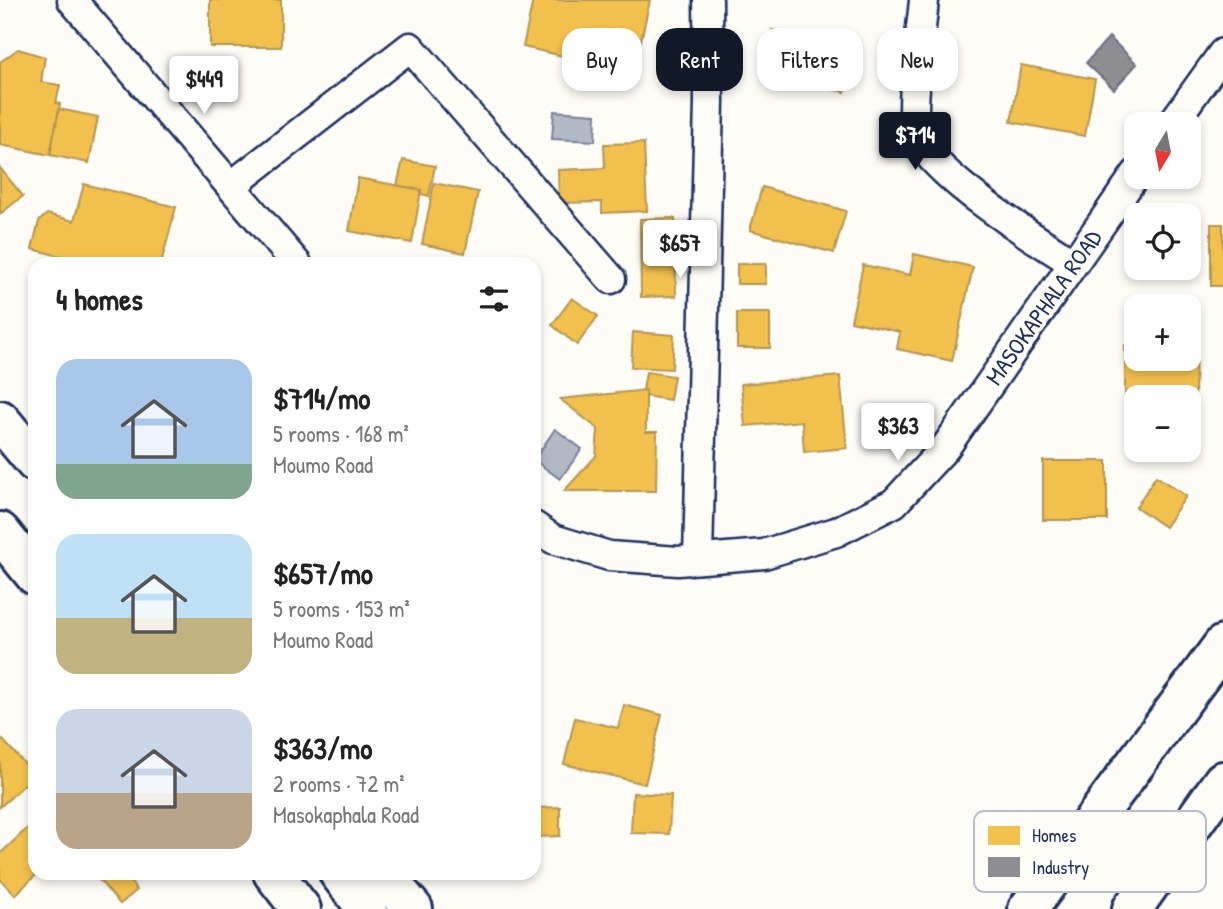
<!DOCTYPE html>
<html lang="en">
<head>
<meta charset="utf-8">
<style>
	:root { --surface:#fff; --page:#f2f2f2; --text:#222; --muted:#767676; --accent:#111827 }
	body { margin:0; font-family:"Patrick Hand",sans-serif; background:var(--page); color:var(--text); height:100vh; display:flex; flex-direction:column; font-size:26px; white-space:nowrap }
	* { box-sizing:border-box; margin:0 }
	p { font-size:23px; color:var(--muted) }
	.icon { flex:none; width:38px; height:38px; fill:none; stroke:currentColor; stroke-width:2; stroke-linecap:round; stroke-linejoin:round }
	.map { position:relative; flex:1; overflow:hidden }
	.sheet { position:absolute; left:28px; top:257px; width:513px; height:623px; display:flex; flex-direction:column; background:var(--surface); border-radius:21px; box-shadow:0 4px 10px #0003 }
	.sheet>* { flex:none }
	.hud { position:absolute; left:562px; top:28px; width:555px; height:63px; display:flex; gap:14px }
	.needle { width:46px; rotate:190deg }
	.tools { position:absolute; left:1124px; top:112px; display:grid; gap:14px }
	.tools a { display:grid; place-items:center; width:77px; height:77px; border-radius:14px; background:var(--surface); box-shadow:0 4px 10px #0003; font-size:35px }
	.price { position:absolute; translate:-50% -60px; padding:0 16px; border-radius:7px; background:#fff; color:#222; font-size:23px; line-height:46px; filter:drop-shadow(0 2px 4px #0008) }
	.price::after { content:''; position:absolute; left:50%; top:42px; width:21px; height:16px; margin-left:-10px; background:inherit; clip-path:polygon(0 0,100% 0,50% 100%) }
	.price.on { background:var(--accent); color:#fff }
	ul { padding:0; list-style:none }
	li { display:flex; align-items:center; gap:21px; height:175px; padding:0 28px }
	li span { display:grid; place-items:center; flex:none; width:196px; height:140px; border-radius:21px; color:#555 }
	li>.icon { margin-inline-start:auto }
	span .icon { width:84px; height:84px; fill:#fffc; stroke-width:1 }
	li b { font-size:30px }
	h2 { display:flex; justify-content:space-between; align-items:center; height:84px; padding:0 28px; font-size:30px }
	.pill { padding:0 24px; border-radius:21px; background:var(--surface); box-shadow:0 4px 10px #0003; font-size:24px; line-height:63px }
	.pill.on { background:var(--accent); color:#fff }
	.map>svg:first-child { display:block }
	.water { fill:#b3b8c5; stroke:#76819c; stroke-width:2 }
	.homes { fill:#f2c14e; stroke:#b29553; stroke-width:2 }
	.industry { fill:#8d8d92; stroke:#6b7182; stroke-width:2 }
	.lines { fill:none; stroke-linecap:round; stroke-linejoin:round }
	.street-casing { stroke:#1b2f5e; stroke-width:33 }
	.primary-casing { stroke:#1b2f5e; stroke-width:44 }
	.highway-casing { stroke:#1b2f5e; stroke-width:44 }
	.street { stroke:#fdfcf7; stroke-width:28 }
	.primary { stroke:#fdfcf7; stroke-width:38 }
	.highway { stroke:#fdfcf7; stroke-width:38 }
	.labels { text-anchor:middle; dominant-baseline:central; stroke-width:7; stroke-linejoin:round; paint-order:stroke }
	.street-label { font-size:24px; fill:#1b2f5e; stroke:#fdfcf7 }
	.key { fill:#fdfcf7; stroke:#b9bec9; stroke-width:2 }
	.key-label { font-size:19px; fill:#1b2f5e }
</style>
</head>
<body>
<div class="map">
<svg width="1223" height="909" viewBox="0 0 1223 909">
	<rect width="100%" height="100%" fill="#fdfcf7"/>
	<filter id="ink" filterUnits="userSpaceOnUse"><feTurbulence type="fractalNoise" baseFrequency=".0143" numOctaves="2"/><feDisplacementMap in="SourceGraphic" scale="14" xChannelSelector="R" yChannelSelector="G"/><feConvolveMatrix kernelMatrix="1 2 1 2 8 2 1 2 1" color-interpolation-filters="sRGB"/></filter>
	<g filter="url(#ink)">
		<!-- water -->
		<g class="water">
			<polygon points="554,111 596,114 595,141 552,139"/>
			<polygon points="555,429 582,449 560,479 534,460"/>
		</g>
		<!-- homes -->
		<g class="homes">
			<rect x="210" y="0" width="71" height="47"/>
			<polygon points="533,0 650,0 634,72 523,47"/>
			<polygon points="772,30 854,47 845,92 763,75"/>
			<polygon points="18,49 45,57 41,82 60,85 56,103 60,104 50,155 0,145 0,62"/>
			<polygon points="1021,65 1095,79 1085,136 1011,122"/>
			<polygon points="59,109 98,117 89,163 50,155"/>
			<polygon points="644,143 647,211 602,213 602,202 559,203 558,170 605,168 604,144"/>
			<polygon points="403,160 435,166 429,196 421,194 421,190 397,186"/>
			<polygon points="0,168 23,196 0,214"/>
			<polygon points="358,178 421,190 412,243 349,231"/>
			<polygon points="434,183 478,192 465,253 422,244"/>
			<polygon points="84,184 176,207 161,264 91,264 32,249 39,221 47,214 74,221"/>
			<polygon points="762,187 846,211 834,253 750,230"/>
			<polygon points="675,218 676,296 641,297 640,219"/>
			<rect x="1211" y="224" width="12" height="62"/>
			<polygon points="914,254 973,267 952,361 897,349 900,332 851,321 863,265 910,275"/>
			<rect x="737" y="264" width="29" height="20"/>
			<polygon points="572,298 598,316 577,345 552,325"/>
			<rect x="737" y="313" width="33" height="35"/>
			<polygon points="633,332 674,335 672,369 631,367"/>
			<polygon points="534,334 542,336 534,376"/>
			<polygon points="1125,345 1136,345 1136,359 1188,359 1188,346 1196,346 1195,404 1188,404 1188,397 1136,397 1136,403 1125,403"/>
			<polygon points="646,372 674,376 670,400 646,396 643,390"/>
			<polygon points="840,376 847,448 804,452 802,421 745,426 741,384"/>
			<polygon points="646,390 646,432 657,432 656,491 564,491 596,456 598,429 560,399"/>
			<rect x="1043" y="461" width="64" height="59"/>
			<polygon points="1156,476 1186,496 1165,527 1136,507"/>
			<polygon points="624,705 662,715 645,784 564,764 575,718 618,728"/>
			<polygon points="0,737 35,775 0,807"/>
			<polygon points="633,793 671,795 669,834 631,833"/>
			<polygon points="560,807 560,836 537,837 536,808"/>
			<polygon points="35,821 35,873 38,873 15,895 0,879 0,854"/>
			<polygon points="93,873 123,873 137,890 120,904"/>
		</g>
		<!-- industry -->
		<polygon class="industry" points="1109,37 1137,64 1114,89 1086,63"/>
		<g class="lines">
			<!-- street casing -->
			<g class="street-casing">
				<g id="street">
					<polyline points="72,0 297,264"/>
					<path d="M924,0C922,27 907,118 918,139C940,180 1032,237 1072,262"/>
					<polyline points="1172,124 1223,53"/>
					<polyline points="231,186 410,47 611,279"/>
					<polyline points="534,526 553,539 609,556 678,561 764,554 836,532 894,503 945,448 1136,174"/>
					<polyline points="698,559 709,101 708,0"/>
				</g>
			</g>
			<!-- primary casing -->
			<g class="primary-casing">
				<g id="primary">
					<polyline points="0,420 35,462"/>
					<polyline points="0,532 35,575"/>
					<polyline points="273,873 301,909"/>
					<polyline points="382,873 413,909"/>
				</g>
			</g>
			<!-- highway casing -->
			<g class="highway-casing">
				<g id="highway">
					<polyline points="339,873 367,909"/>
					<polyline points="1028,909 1223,645"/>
					<polyline points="1132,909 1223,781"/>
				</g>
			</g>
			<!-- street -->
			<use href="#street" class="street"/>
			<!-- primary -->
			<use href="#primary" class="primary"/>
			<!-- highway -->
			<use href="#highway" class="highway"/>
		</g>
	</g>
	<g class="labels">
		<!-- street labels -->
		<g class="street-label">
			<text transform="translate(1043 307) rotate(-55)">MASOKAPHALA ROAD</text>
		</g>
	</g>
	<!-- legend -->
	<rect x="974" y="811" width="232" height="81" rx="10" class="key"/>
	<rect x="988" y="826" width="32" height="19" fill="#f2c14e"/>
	<rect x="988" y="857" width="32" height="20" fill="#8d8d92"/>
	<g class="key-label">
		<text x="1032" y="842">Homes</text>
		<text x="1032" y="874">Industry</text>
	</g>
</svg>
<div class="tools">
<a><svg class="needle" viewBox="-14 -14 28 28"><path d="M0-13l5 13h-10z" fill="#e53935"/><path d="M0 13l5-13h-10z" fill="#767676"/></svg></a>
<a><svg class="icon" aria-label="locate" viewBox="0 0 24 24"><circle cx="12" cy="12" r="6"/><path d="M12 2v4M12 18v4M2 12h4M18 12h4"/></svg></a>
<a>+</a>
<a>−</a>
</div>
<b class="price" style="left:204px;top:116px">$449</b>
<b class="price on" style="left:915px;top:172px">$714</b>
<b class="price" style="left:680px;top:280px">$657</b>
<b class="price" style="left:898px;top:463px">$363</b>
<div class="hud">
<a class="pill">Buy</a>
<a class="pill on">Rent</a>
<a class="pill">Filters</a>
<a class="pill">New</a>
</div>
<section class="sheet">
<h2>4 homes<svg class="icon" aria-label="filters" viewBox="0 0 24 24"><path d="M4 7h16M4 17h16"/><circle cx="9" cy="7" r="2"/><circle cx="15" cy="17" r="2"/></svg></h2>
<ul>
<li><span style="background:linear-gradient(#a9c7e8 75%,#7fa58c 0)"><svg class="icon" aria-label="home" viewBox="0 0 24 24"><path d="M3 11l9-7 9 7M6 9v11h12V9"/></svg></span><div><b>$714/mo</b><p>5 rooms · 168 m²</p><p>Moumo Road</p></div></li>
<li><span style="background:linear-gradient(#bfe0f5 60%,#c2b280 0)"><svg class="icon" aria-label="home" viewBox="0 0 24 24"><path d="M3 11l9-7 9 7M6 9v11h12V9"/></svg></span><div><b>$657/mo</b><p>5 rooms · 153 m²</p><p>Moumo Road</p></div></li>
<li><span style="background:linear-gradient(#c9d6e8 60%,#b9a48a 0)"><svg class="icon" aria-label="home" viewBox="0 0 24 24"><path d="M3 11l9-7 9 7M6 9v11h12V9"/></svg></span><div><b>$363/mo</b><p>2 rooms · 72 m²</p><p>Masokaphala Road</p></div></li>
</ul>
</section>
</div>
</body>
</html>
